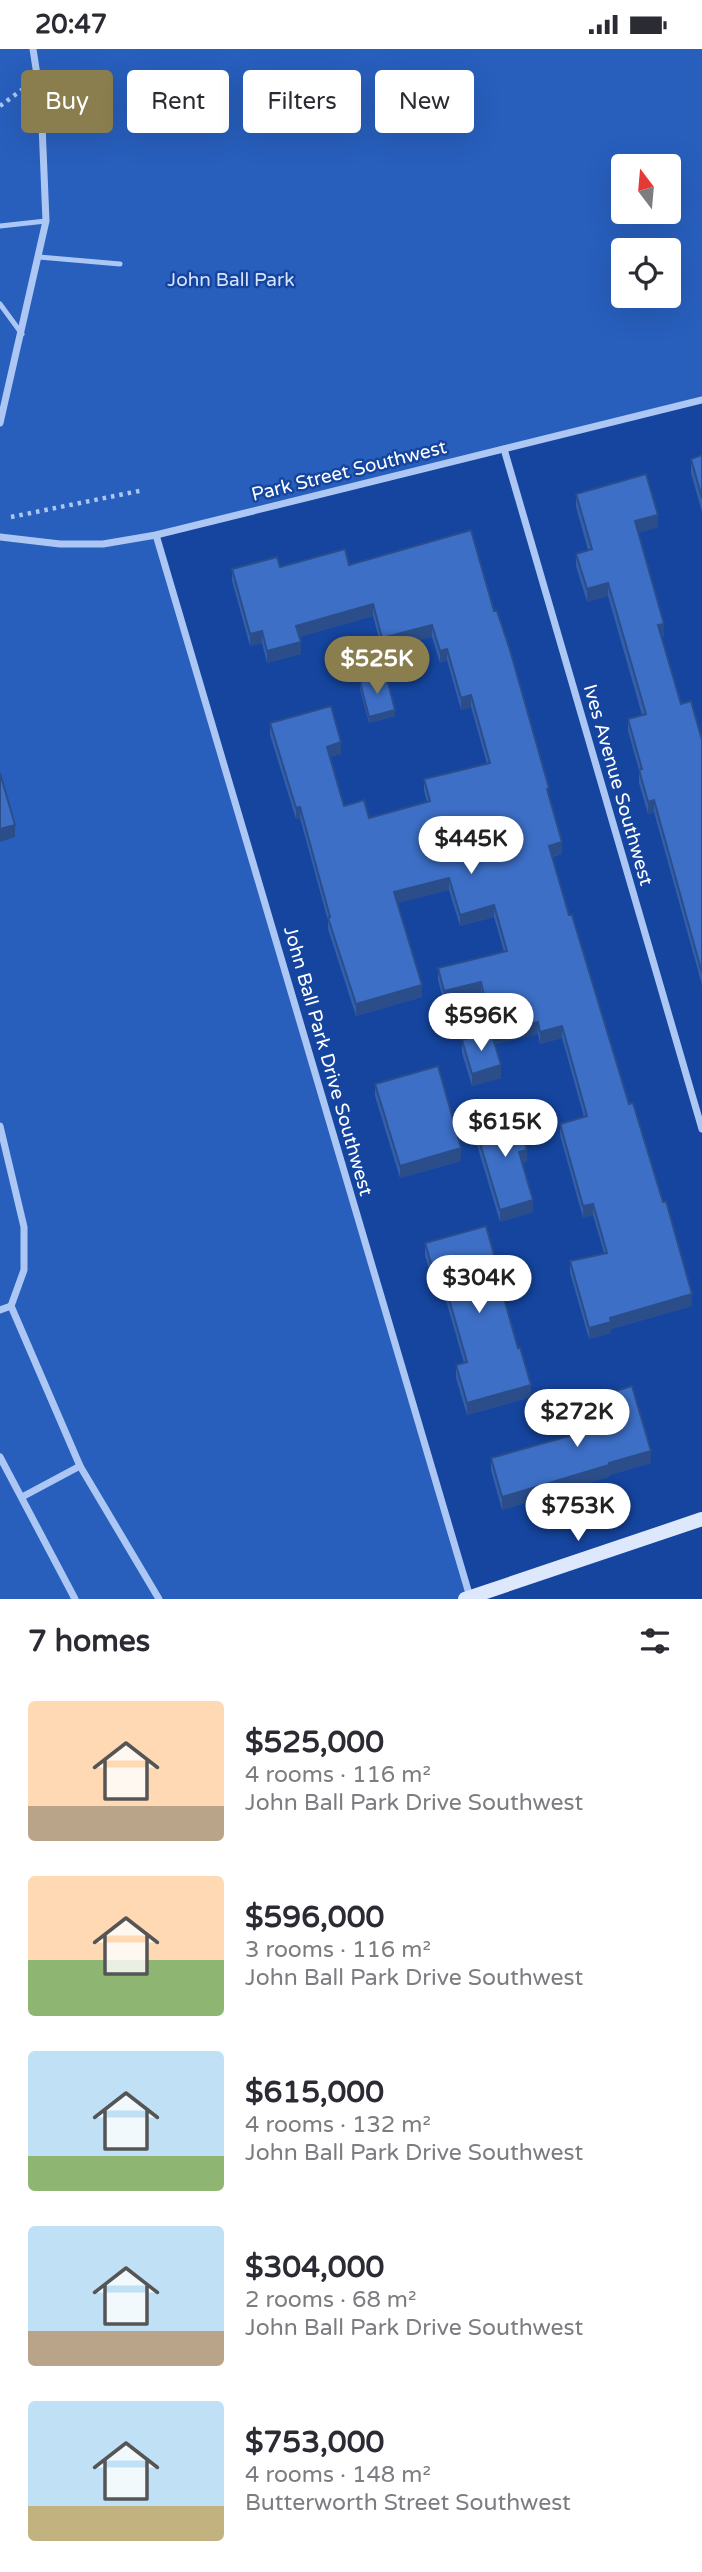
<!DOCTYPE html>
<html lang="en">
<head>
<meta charset="utf-8">
<style>
	:root { --surface:#fff; --page:#f2f2f3; --text:#2b2b33; --muted:#7c7c81; --accent:#8a7d4e }
	body { margin:0; font-family:"Varela Round",sans-serif; background:var(--page); color:var(--text); height:100vh; display:flex; flex-direction:column; font-size:26px; white-space:nowrap }
	* { box-sizing:border-box; margin:0 }
	p { font-size:23px; color:var(--muted) }
	.icon { flex:none; width:38px; height:38px; fill:none; stroke:currentColor; stroke-width:2; stroke-linecap:round; stroke-linejoin:round }
	.map { position:relative; height:1550px; overflow:hidden }
	.drawer { display:flex; flex-direction:column; background:var(--surface); flex:1 }
	.drawer>* { flex:none }
	.hud { position:absolute; left:21px; top:21px; width:662px; height:63px; display:flex; gap:14px }
	.needle { width:46px; rotate:344deg }
	.buttons { position:absolute; left:611px; top:105px; display:grid; gap:14px }
	.buttons a { display:grid; place-items:center; width:70px; height:70px; border-radius:7px; background:var(--surface); box-shadow:0 7px 28px #0002; font-size:35px }
	.price { position:absolute; translate:-50% -60px; padding:0 16px; border-radius:24px; background:#fff; color:#222; font-size:23px; line-height:46px; filter:drop-shadow(0 2px 4px #0008) }
	.price::after { content:''; position:absolute; left:50%; top:42px; width:21px; height:16px; margin-left:-10px; background:inherit; clip-path:polygon(0 0,100% 0,50% 100%) }
	.price.current { background:var(--accent); color:#fff }
	ul { padding:0; list-style:none }
	li { display:flex; align-items:center; gap:21px; height:175px; padding:0 28px }
	li span { display:grid; place-items:center; flex:none; width:196px; height:140px; border-radius:7px; color:#555 }
	li>.icon { margin-inline-start:auto }
	span .icon { width:84px; height:84px; fill:#fffc; stroke-width:1 }
	li b { font-size:30px }
	h2 { display:flex; justify-content:space-between; align-items:center; height:84px; padding:0 28px; font-size:30px }
	.chip { padding:0 24px; border-radius:7px; background:var(--surface); box-shadow:0 7px 28px #0002; font-size:24px; line-height:63px }
	.chip.current { background:var(--accent); color:#fff }
	.status { display:flex; justify-content:space-between; align-items:center; height:49px; padding:0 35px; background:var(--surface); direction:ltr }
	.status svg { height:19px; fill:currentColor }
	.map>svg:first-child { display:block }
	.green { fill:#285fbd; fill-rule:evenodd }
	.lines { fill:none; stroke-linecap:round; stroke-linejoin:round }
	.path { stroke:#adc7f4; stroke-width:4.5; stroke-dasharray:3.5 5; stroke-linecap:butt }
	.lane { stroke:#adc7f4; stroke-width:5 }
	.street { stroke:#adc7f4; stroke-width:7 }
	.secondary { stroke:#dde8fd; stroke-width:14 }
	.wall { fill:#345faa }
	.shaded-wall { fill:#2b4e8b }
	.building { fill:#3d6fc6; stroke:#2b4e8b; stroke-width:2 }
	.labels { text-anchor:middle; dominant-baseline:central; stroke-width:5; stroke-linejoin:round; paint-order:stroke }
	.park-label { font-size:19px; fill:#d6e4fd; stroke:#15459f }
	.street-label { font-size:19px; fill:#fff; stroke:#15459f }
</style>
</head>
<body>
<div class="status"><b>20:47</b><svg viewBox="0 0 49 12"><path d="M0 12V9h3v3zM5 12V6h3v6zM10 12V3h3v9zM15 12V0h3v12zM26 1h20v11H26zM47 4h2v5h-2z"/></svg></div>
<div class="map">
<svg width="702" height="1550" viewBox="0 0 702 1550">
	<rect width="100%" height="100%" fill="#15459f"/>
	<!-- green -->
	<path class="green" d="M0,0H702V352L156,486L470,1548L465,1550H0ZM623,117H668V163H623ZM623,201H668V247H623Z"/>
	<g class="lines">
		<!-- path -->
		<g class="path">
			<polyline points="0,57 23,40"/>
			<polyline points="11,468 144,441"/>
		</g>
		<!-- lane -->
		<g class="lane">
			<polyline points="0,177 46,172"/>
			<polyline points="39,208 120,215"/>
			<polyline points="0,255 22,285"/>
		</g>
		<!-- street -->
		<g class="street">
			<polyline points="0,374 46,172 41,52 33,0"/>
			<polyline points="504,400 702,1080"/>
			<polyline points="156,486 470,1548"/>
			<polyline points="0,488 60,495 103,495 156,486 702,351"/>
			<polyline points="0,1077 24,1178 24,1221 11,1257 80,1417 159,1550"/>
			<polyline points="0,1261 11,1257"/>
			<polyline points="0,1408 75,1550"/>
			<polyline points="22,1448 80,1417"/>
		</g>
		<!-- secondary -->
		<polyline class="secondary" points="465,1550 702,1470"/>
	</g>
	<!-- wall -->
	<g class="wall">
		<polygon points="702,406 702,463 691,424 691,410"/>
		<polygon points="576,445 658,478 638,484 664,587 661,588 681,655 702,691 702,936 654,763 648,765 639,734 639,721 628,682 628,670 642,666 608,547 587,553 576,517 576,505 588,501 576,458"/>
		<polygon points="349,516 494,562 549,747 562,805 552,808 569,866 692,1257 611,1280 611,1284 589,1290 570,1224 570,1212 604,1204 593,1166 583,1169 560,1086 560,1075 584,1068 562,989 540,995 538,985 495,995 501,1029 472,1037 462,1004 462,991 490,983 481,945 444,954 438,931 438,919 504,903 494,868 460,877 449,841 397,854 422,948 356,967 328,880 328,872 300,769 296,770 270,686 270,674 341,705 330,708 344,757 369,769 427,753 424,742 424,730 487,715 471,658 461,661 447,611 440,614 432,588 382,601 373,567 299,588 301,605 267,614 262,594 250,597 232,532 232,520"/>
		<polygon points="360,633 395,667 369,674 360,640"/>
		<polygon points="375,1035 461,1112 400,1129 375,1047"/>
		<polygon points="474,1074 527,1113 522,1114 533,1163 500,1173 474,1086"/>
		<polygon points="425,1194 496,1223 531,1348 467,1366 456,1329 456,1316 464,1314 443,1241 436,1243 425,1207"/>
		<polygon points="600,1347 651,1414 609,1426 609,1428 502,1461 491,1421 491,1409 605,1377 600,1359"/>
	</g>
	<!-- shaded-wall -->
	<g class="shaded-wall">
		<polygon points="658,466 658,478 635,485 635,472"/>
		<polygon points="608,534 608,547 587,553 587,540"/>
		<polygon points="373,555 373,567 296,589 296,577"/>
		<polygon points="664,575 664,587 658,589 658,576"/>
		<polygon points="432,576 432,588 382,601 382,589"/>
		<polygon points="262,582 262,594 250,597 250,585"/>
		<polygon points="301,593 301,605 267,614 267,602"/>
		<polygon points="447,600 447,611 440,614 440,602"/>
		<polygon points="471,646 471,658 461,661 461,649"/>
		<polygon points="395,661 395,667 369,674 369,668"/>
		<polygon points="341,693 341,705 327,709 327,698"/>
		<polygon points="654,751 654,763 648,765 648,753"/>
		<polygon points="300,758 300,769 296,770 296,759"/>
		<polygon points="15,776 15,788 0,793 0,780"/>
		<polygon points="562,793 562,805 549,808 549,797"/>
		<polygon points="449,829 449,841 394,855 394,843"/>
		<polygon points="494,856 494,868 460,877 460,866"/>
		<polygon points="481,933 481,945 444,954 444,942"/>
		<polygon points="422,936 422,948 356,967 356,955"/>
		<polygon points="538,973 538,985 493,996 493,984"/>
		<polygon points="562,977 562,989 540,995 540,983"/>
		<polygon points="501,1016 501,1029 472,1037 472,1025"/>
		<polygon points="461,1099 461,1112 400,1129 400,1117"/>
		<polygon points="527,1101 527,1113 519,1115 519,1103"/>
		<polygon points="533,1151 533,1163 500,1173 500,1161"/>
		<polygon points="593,1155 593,1166 583,1169 583,1157"/>
		<polygon points="443,1229 443,1241 436,1243 436,1231"/>
		<polygon points="692,1245 692,1257 611,1280 611,1284 589,1290 589,1279 610,1269"/>
		<polygon points="531,1336 531,1348 467,1366 467,1354"/>
		<polygon points="651,1402 651,1414 609,1426 609,1428 502,1461 502,1448 609,1414"/>
	</g>
	<!-- building -->
	<g class="building">
		<polygon points="702,406 702,449 691,410"/>
		<polygon points="646,425 658,466 635,472 664,575 658,576 681,655 691,652 702,691 702,924 654,751 648,753 639,721 642,720 628,670 646,665 608,534 587,540 576,505 592,500 576,445"/>
		<polygon points="471,481 494,562 497,562 510,601 549,739 547,740 562,793 549,797 569,866 572,866 629,1055 633,1054 663,1153 666,1152 692,1245 610,1269 611,1273 589,1279 570,1212 607,1204 593,1155 583,1157 560,1075 587,1067 562,977 540,983 538,973 493,984 481,933 444,942 438,919 507,902 494,856 460,866 449,829 394,843 422,936 356,955 328,869 330,868 300,758 296,759 270,674 331,657 341,693 327,698 344,757 364,751 369,769 430,752 424,730 490,714 471,646 461,649 447,600 440,602 432,576 382,589 373,555 296,577 301,593 267,602 262,582 250,585 232,520 277,508 280,518 345,500 349,516"/>
		<polygon points="386,626 395,661 369,668 360,633"/>
		<polygon points="0,724 15,776 0,780"/>
		<polygon points="491,983 501,1016 472,1025 462,991"/>
		<polygon points="438,1017 461,1099 400,1117 375,1035"/>
		<polygon points="516,1062 527,1101 519,1103 533,1151 500,1161 474,1074"/>
		<polygon points="486,1177 496,1213 494,1214 518,1299 520,1298 531,1336 467,1354 456,1316 467,1313 443,1229 436,1231 425,1194"/>
		<polygon points="632,1337 651,1402 609,1414 609,1416 502,1448 491,1409 608,1376 600,1347"/>
	</g>
	<g class="labels">
		<!-- park labels -->
		<g class="park-label">
			<text x="231" y="231">John Ball Park</text>
		</g>
		<!-- street labels -->
		<g class="street-label">
			<text transform="translate(349 422) rotate(-14)">Park Street Southwest</text>
			<text transform="translate(618 736) rotate(74)">Ives Avenue Southwest</text>
			<text transform="translate(328 1012) rotate(74)">John Ball Park Drive Southwest</text>
		</g>
	</g>
</svg>
<div class="buttons">
<a><svg class="needle" viewBox="-14 -14 28 28"><path d="M0-13l5 13h-10z" fill="#e53935"/><path d="M0 13l5-13h-10z" fill="#7c7c81"/></svg></a>
<a><svg class="icon" aria-label="locate" viewBox="0 0 24 24"><circle cx="12" cy="12" r="6"/><path d="M12 2v4M12 18v4M2 12h4M18 12h4"/></svg></a>
</div>
<b class="price current" style="left:377px;top:647px">$525K</b>
<b class="price" style="left:471px;top:827px">$445K</b>
<b class="price" style="left:481px;top:1004px">$596K</b>
<b class="price" style="left:505px;top:1110px">$615K</b>
<b class="price" style="left:479px;top:1266px">$304K</b>
<b class="price" style="left:577px;top:1400px">$272K</b>
<b class="price" style="left:578px;top:1494px">$753K</b>
<div class="hud">
<a class="chip current">Buy</a>
<a class="chip">Rent</a>
<a class="chip">Filters</a>
<a class="chip">New</a>
</div>
</div>
<section class="drawer">
<h2>7 homes<svg class="icon" aria-label="filters" viewBox="0 0 24 24"><path d="M4 7h16M4 17h16"/><circle cx="9" cy="7" r="2"/><circle cx="15" cy="17" r="2"/></svg></h2>
<ul>
<li><span style="background:linear-gradient(#ffd9b3 75%,#b9a48a 0)"><svg class="icon" aria-label="home" viewBox="0 0 24 24"><path d="M3 11l9-7 9 7M6 9v11h12V9"/></svg></span><div><b>$525,000</b><p>4 rooms · 116 m²</p><p>John Ball Park Drive Southwest</p></div></li>
<li><span style="background:linear-gradient(#ffd9b3 60%,#8fb573 0)"><svg class="icon" aria-label="home" viewBox="0 0 24 24"><path d="M3 11l9-7 9 7M6 9v11h12V9"/></svg></span><div><b>$596,000</b><p>3 rooms · 116 m²</p><p>John Ball Park Drive Southwest</p></div></li>
<li><span style="background:linear-gradient(#bfe0f5 75%,#8fb573 0)"><svg class="icon" aria-label="home" viewBox="0 0 24 24"><path d="M3 11l9-7 9 7M6 9v11h12V9"/></svg></span><div><b>$615,000</b><p>4 rooms · 132 m²</p><p>John Ball Park Drive Southwest</p></div></li>
<li><span style="background:linear-gradient(#bfe0f5 75%,#b9a48a 0)"><svg class="icon" aria-label="home" viewBox="0 0 24 24"><path d="M3 11l9-7 9 7M6 9v11h12V9"/></svg></span><div><b>$304,000</b><p>2 rooms · 68 m²</p><p>John Ball Park Drive Southwest</p></div></li>
<li><span style="background:linear-gradient(#bfe0f5 75%,#c2b280 0)"><svg class="icon" aria-label="home" viewBox="0 0 24 24"><path d="M3 11l9-7 9 7M6 9v11h12V9"/></svg></span><div><b>$753,000</b><p>4 rooms · 148 m²</p><p>Butterworth Street Southwest</p></div></li>
</ul>
</section>
</body>
</html>
